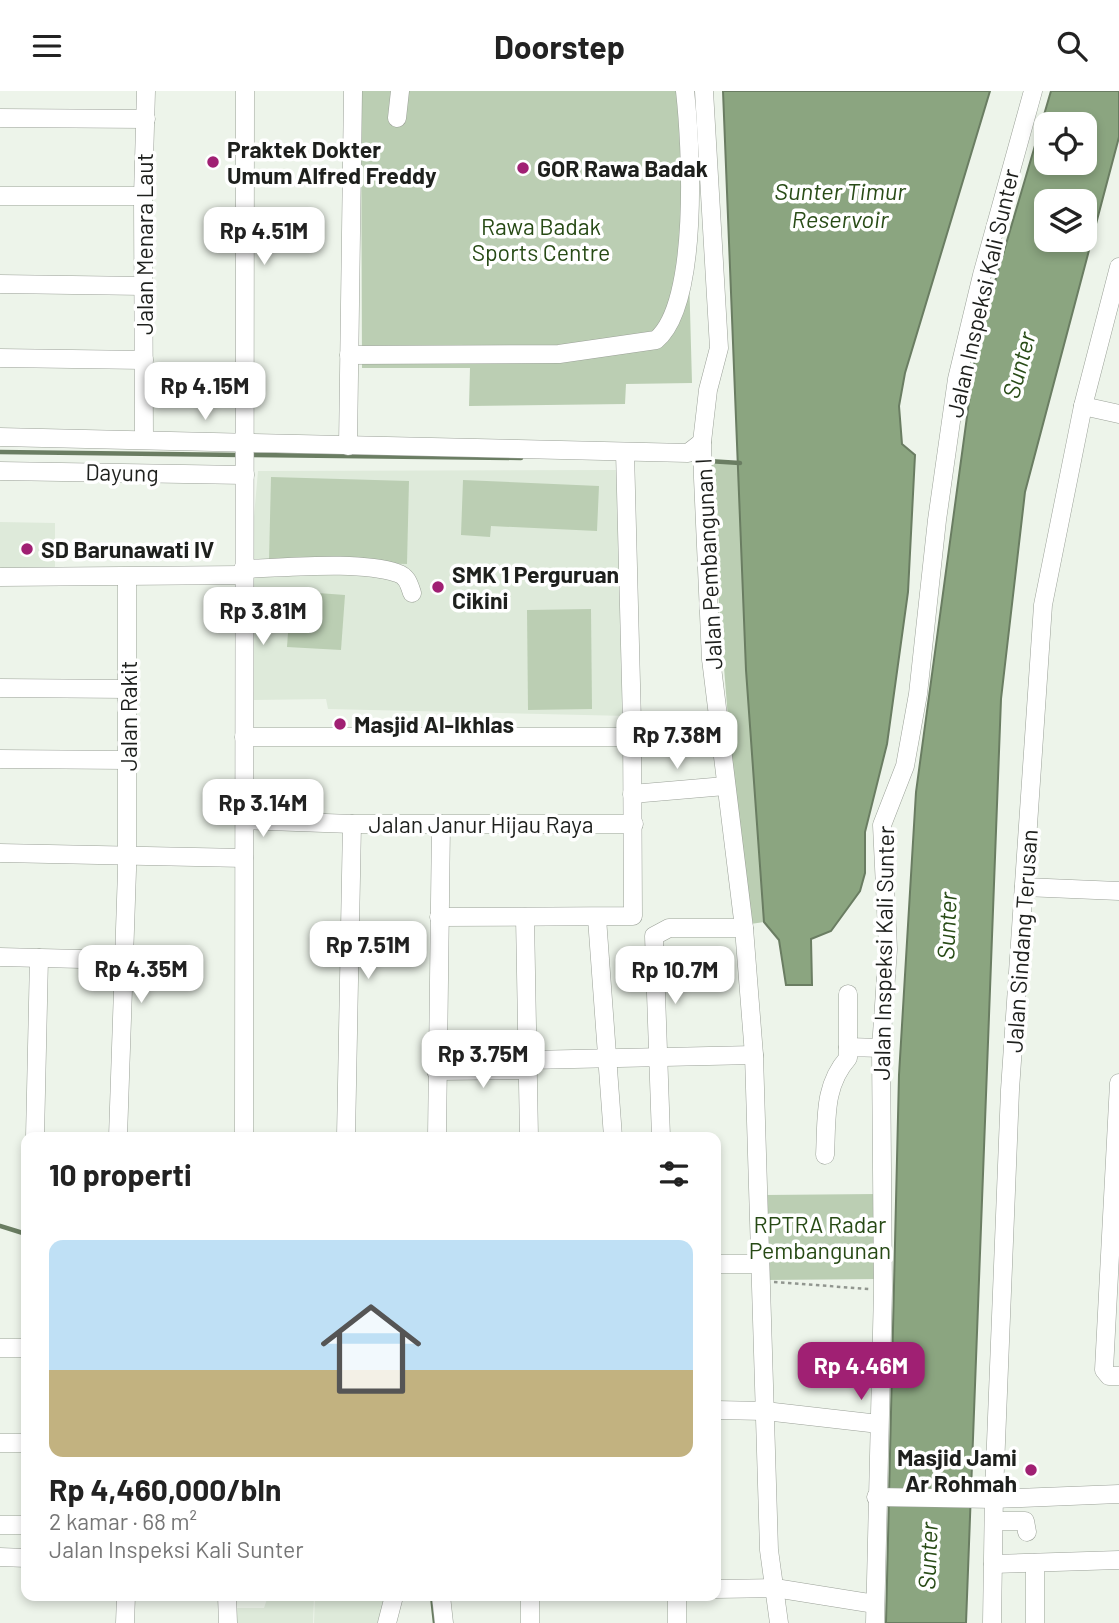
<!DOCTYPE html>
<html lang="id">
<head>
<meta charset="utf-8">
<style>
	:root { --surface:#fff; --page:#f6f6f6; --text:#222; --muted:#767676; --accent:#a02073 }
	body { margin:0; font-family:Barlow,sans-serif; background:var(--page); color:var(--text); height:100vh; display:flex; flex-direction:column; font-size:26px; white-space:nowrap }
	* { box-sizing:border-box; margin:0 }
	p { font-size:23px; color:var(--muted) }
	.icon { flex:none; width:38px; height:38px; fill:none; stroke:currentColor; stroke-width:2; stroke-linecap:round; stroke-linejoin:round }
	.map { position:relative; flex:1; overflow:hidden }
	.details { position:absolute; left:21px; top:1041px; width:700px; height:469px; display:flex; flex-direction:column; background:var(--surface); border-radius:14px; box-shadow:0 4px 10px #0003 }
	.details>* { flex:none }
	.controls { position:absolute; left:1034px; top:21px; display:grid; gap:14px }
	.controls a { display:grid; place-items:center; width:63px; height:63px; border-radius:14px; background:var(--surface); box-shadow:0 4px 10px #0003; font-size:35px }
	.price { position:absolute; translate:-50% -60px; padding:0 16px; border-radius:14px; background:#fff; color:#222; font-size:23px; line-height:46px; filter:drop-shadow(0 2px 4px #0008) }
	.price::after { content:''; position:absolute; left:50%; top:42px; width:21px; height:16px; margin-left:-10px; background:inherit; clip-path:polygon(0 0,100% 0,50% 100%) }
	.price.current { background:var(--accent); color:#fff }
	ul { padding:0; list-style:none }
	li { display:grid; align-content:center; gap:14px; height:371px; padding:0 28px }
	li span { display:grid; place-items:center; height:217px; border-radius:14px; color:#555 }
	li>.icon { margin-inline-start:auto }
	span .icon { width:126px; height:126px; fill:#fffc; stroke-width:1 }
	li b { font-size:30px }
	h2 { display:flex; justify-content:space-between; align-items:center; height:84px; padding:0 28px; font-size:30px }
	header { display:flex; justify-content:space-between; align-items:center; height:91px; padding:0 28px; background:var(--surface); font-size:32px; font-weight:700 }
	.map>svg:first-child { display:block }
	.built { fill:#deeada }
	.green { fill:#bbceb3 }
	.water { fill:#8ba580; stroke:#6a7d62; stroke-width:2; fill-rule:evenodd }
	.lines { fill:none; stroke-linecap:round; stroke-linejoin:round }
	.stream { stroke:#6a7d62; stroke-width:4.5 }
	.minor-casing { stroke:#9ba198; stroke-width:19 }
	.path { stroke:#91968f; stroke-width:2.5; stroke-dasharray:3.5 3.5; stroke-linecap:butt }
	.minor { stroke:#fff; stroke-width:18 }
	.poi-dot { fill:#a02073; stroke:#fff; stroke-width:2.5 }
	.labels { text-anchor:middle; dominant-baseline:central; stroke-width:7; stroke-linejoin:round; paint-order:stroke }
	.poi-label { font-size:23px; font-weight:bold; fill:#1e201d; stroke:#fff; text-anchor:start }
	.park-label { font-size:23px; fill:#274a15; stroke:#fff }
	.street-label { font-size:23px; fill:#1e201d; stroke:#fff }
	.water-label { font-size:24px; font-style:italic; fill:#294c17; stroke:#fff }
</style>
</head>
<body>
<header><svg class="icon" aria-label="menu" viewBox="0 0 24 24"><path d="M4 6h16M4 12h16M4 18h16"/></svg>Doorstep<svg class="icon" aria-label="search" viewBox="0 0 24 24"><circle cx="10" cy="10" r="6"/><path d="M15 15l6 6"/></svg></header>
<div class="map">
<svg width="1119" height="1532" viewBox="0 0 1119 1532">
	<rect width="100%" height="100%" fill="#edf4ea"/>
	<!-- built -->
	<g class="built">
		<polygon points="620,379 628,625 328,618 326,608 250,609 249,482 258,380"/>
		<polygon points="0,431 55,432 55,484 0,484"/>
		<polygon points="268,1505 314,1505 313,1532 229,1532 229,1517 264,1517"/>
		<polygon points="315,1505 389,1505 387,1532 314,1532"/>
	</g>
	<!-- green -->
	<g class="green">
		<polygon points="361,0 684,0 692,292 626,293 625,313 469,315 470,277 362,277"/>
		<polygon points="708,370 740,372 746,579 764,831 744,834"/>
		<polygon points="271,386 409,390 407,473 269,469"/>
		<polygon points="463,389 599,395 597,440 491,435 490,446 461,444"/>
		<polygon points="291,500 345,504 341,559 287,556"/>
		<polygon points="591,518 592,618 528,619 527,519"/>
		<polygon points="877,1103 877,1188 764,1189 764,1104"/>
	</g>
	<!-- water -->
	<g class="water">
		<polygon points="723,0 990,0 905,282 899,315 902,353 915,364 908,501 887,653 865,741 865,782 860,800 831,840 811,848 812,894 786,894 779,849 764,831 746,579"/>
		<path d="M1051,0H1119V46L1025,401L1001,608L966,1532H886L899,984L916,701L977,252ZM1046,33H1085V72H1046ZM1046,110H1085V149H1046Z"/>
	</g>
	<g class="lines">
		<!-- stream -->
		<g class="stream">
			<polyline points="0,361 241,364"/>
			<polyline points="249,364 521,367"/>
			<polyline points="708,370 740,372"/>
			<polyline points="0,1135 26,1143"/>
			<polyline points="432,1505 435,1532"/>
		</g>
		<!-- minor casing -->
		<g class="minor-casing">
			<g id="minor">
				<polyline points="704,0 719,257 708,299 702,351 703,387 711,568 744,837 754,964 769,1459 779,1532"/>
				<polyline points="0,27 146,28"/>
				<polyline points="397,27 400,0"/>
				<polyline points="0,105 143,105"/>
				<polyline points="0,193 144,195"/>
				<path d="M349,264L559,263L656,249C700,213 691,53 685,0"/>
				<polyline points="0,267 144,269"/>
				<polyline points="1083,315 1119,323"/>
				<polyline points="0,346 688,362 702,351"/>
				<polyline points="144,348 143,105 146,0"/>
				<polyline points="348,355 353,0"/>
				<polyline points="0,380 245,384"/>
				<path d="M243,478C285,477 359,469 397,482C407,485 409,493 412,502"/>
				<polyline points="0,486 243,484"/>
				<polyline points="0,597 129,598"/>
				<polyline points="244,646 632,646"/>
				<polyline points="0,668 127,669"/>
				<polyline points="632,703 725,695"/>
				<polyline points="244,729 352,733 634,733"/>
				<polyline points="0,762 244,767"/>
				<polyline points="1024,796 1119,800"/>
				<polyline points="439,826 633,825 632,631 625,361"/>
				<polyline points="525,826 529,1046"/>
				<polyline points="597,827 613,1046"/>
				<polyline points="0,866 122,869"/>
				<polyline points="848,956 848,903"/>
				<polyline points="529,969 754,964"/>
				<polyline points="436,980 529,979"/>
				<polyline points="1119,992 1104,1279 1109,1285 1119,1285"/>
				<polyline points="35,1046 39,867"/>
				<polyline points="118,1046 127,779 127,486"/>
				<polyline points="244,1046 245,0"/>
				<polyline points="346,1046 352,733"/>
				<polyline points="437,1046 441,733"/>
				<polyline points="661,1046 654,845 669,837 744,837"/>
				<path d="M825,1064C827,1029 823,995 848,967V956L881,957"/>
				<polyline points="716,1173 760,1173"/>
				<polyline points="0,1257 26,1257"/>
				<polyline points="716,1319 765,1320 879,1333"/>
				<polyline points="0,1352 26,1352"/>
				<polyline points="876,1406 994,1408 1119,1403"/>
				<polyline points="994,1430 1025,1430 1027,1441"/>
				<polyline points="0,1434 26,1434"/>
				<polyline points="0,1466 26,1467"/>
				<polyline points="993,1473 1119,1469"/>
				<polyline points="716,1498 775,1497 875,1513"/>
				<polyline points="227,1505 228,1532"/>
				<polyline points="441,1505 444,1532"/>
				<polyline points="125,1532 126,1505"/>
				<polyline points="387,1532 394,1505"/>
				<polyline points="530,1532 530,1505"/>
				<polyline points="677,1532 677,1505"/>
				<polyline points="875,1532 883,1199 881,957 888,858 882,734 905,675 918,603 937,429 957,288 982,184 1033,0"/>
				<polyline points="992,1532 994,1402 1010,999 1043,514 1083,315 1119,176"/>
				<polyline points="1035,1532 1035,1472"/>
			</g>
		</g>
		<!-- path -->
		<polyline class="path" points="774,1191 869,1198"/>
		<!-- minor -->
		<use href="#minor" class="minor"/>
	</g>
	<!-- markers -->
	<g class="poi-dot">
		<circle cx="213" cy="71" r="7"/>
		<circle cx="523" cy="77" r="7"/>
		<circle cx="27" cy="458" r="7"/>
		<circle cx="438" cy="496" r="7"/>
		<circle cx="340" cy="633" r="7"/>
		<circle cx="1031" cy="1379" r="7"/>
	</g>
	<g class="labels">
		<!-- poi labels -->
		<g class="poi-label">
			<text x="227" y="58">Praktek Dokter<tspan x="227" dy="26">Umum Alfred Freddy</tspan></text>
			<text x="537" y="77">GOR Rawa Badak</text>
			<text x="41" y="458">SD Barunawati IV</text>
			<text x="452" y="483">SMK 1 Perguruan<tspan x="452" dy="26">Cikini</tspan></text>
			<text x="354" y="633">Masjid Al-Ikhlas</text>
			<text x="1017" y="1366" text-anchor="end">Masjid Jami<tspan x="1017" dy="26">Ar Rohmah</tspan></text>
		</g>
		<!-- park labels -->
		<g class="park-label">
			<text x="541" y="135">Rawa Badak<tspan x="541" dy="26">Sports Centre</tspan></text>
			<text x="820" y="1133">RPTRA Radar<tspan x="820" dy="26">Pembangunan</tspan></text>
		</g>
		<!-- street labels -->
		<g class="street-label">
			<text transform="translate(144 153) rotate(-90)">Jalan Menara Laut</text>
			<text transform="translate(982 202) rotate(-77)">Jalan Inspeksi Kali Sunter</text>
			<text transform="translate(122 381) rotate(1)">Dayung</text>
			<text transform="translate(708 473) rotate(-93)">Jalan Pembangunan I</text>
			<text transform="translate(128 625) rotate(-90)">Jalan Rakit</text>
			<text x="481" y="733">Jalan Janur Hijau Raya</text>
			<text transform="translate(1021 850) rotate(-86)">Jalan Sindang Terusan</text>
			<text transform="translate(883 862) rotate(-89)">Jalan Inspeksi Kali Sunter</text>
		</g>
		<!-- water labels -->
		<g class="water-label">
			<text x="840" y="99">Sunter Timur<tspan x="840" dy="28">Reservoir</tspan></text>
			<text transform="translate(1018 274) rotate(-75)">Sunter</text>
			<text transform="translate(946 835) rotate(-88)">Sunter</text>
			<text transform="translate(927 1465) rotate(-88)">Sunter</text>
		</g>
	</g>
</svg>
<div class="controls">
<a><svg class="icon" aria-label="locate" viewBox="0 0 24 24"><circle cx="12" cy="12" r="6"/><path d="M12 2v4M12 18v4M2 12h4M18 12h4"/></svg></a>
<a><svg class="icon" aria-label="layers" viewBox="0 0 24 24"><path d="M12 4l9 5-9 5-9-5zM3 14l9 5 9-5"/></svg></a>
</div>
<b class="price" style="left:264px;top:176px">Rp 4.51M</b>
<b class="price" style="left:205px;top:331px">Rp 4.15M</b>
<b class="price" style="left:263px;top:556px">Rp 3.81M</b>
<b class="price" style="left:677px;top:680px">Rp 7.38M</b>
<b class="price" style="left:263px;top:748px">Rp 3.14M</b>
<b class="price" style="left:368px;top:890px">Rp 7.51M</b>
<b class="price" style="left:141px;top:914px">Rp 4.35M</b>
<b class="price" style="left:675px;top:915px">Rp 10.7M</b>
<b class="price" style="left:483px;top:999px">Rp 3.75M</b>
<b class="price current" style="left:861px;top:1311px">Rp 4.46M</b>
<section class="details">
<h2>10 properti<svg class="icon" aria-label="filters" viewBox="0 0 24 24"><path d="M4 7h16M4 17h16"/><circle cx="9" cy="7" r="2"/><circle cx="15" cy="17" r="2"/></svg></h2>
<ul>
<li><span style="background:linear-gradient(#bfe0f5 60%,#c2b280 0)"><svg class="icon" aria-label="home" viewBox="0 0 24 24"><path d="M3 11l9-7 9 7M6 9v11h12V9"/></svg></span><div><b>Rp 4,460,000/bln</b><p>2 kamar · 68 m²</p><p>Jalan Inspeksi Kali Sunter</p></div></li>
</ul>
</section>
</div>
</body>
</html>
